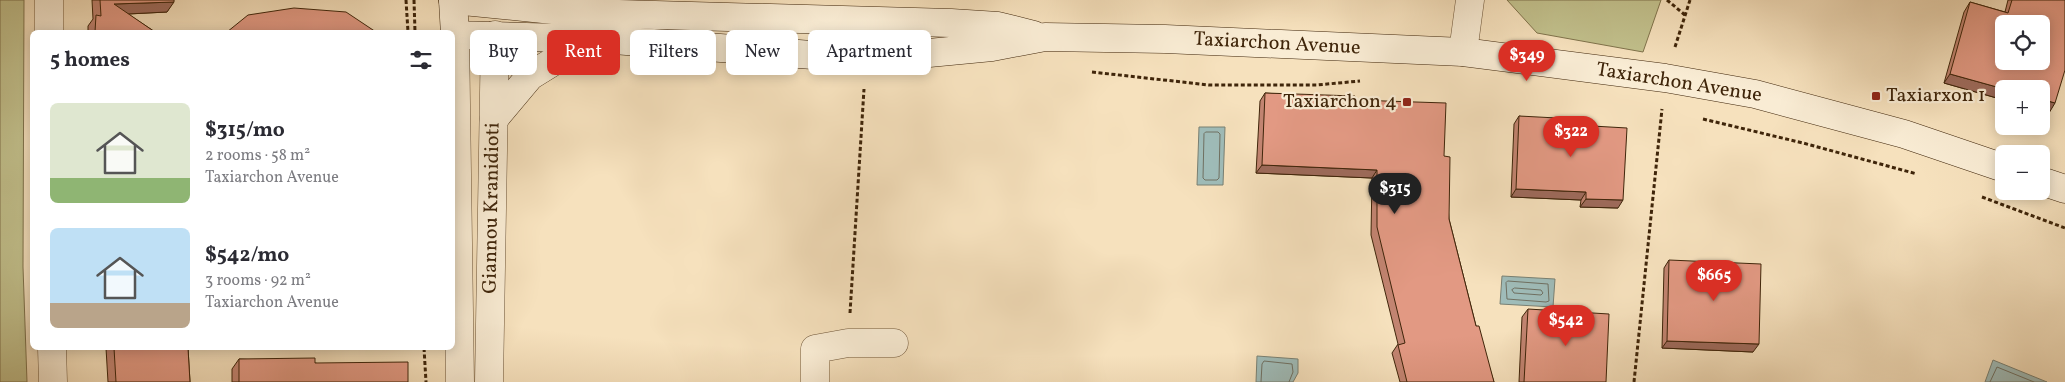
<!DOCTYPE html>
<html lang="en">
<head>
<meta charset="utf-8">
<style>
	:root { --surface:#fff; --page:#f7f7f7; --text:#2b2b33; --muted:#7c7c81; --accent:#d93025 }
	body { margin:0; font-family:Vollkorn,serif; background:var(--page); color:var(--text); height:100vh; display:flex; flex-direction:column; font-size:19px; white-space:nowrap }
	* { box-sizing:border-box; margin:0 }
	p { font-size:16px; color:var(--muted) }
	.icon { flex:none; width:28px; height:28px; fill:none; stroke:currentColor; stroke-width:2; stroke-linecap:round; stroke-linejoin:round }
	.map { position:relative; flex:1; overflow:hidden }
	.side { position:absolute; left:30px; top:30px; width:425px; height:320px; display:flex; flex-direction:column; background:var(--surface); border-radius:8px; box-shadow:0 2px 12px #0003 }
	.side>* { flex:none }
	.guide { position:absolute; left:470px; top:30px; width:475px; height:45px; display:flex; gap:10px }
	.tools { position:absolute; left:1995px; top:15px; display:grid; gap:10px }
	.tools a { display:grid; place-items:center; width:55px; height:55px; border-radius:8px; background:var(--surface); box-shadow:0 2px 12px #0003; font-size:25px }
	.price { position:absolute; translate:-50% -42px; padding:0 11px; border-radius:18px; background:var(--accent); color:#fff; font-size:16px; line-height:32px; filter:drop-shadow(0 1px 2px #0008) }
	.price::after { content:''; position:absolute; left:50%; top:30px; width:15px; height:11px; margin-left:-8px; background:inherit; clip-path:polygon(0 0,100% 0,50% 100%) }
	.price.selected { background:#222; color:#fff }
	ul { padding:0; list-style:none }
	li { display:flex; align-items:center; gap:15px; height:125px; padding:0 20px }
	li span { display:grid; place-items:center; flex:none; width:140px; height:100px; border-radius:8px; color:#555 }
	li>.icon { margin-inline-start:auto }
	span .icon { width:60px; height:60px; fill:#fffc; stroke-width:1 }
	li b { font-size:21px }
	h2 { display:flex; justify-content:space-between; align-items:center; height:60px; padding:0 20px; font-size:21px }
	.pill { padding:0 18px; border-radius:8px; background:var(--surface); box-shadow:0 2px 12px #0003; font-size:18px; line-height:45px }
	.pill.selected { background:var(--accent); color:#fff }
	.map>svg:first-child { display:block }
	.green { fill:#c2c18d; stroke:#80734c }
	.water { fill:#9fbcb9; stroke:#798073 }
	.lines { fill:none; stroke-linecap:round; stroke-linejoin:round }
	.shore { stroke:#6f7062; stroke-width:1 }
	.minor-casing { stroke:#6d5437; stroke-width:29 }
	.tertiary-casing { stroke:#6d5437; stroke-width:29 }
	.secondary-casing { stroke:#3f250a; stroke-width:29 }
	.path { stroke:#3f250a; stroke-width:3; stroke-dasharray:4 2.5; stroke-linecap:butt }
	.minor { stroke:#f9ecd4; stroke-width:28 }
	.tertiary { stroke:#f9ecd4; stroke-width:28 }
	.secondary { stroke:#f9ecd4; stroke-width:28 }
	.wall { fill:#c28471; stroke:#3f250a }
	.shaded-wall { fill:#9e6b5c; stroke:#3f250a }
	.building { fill:#e29983; stroke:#3f250a; fill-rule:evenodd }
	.poi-dot { fill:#8f2418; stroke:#f9ecd4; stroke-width:2 }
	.labels { text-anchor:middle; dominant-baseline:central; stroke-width:4.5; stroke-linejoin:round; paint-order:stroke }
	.street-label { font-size:20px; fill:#3f250a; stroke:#f9ecd4 }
	.poi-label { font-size:20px; fill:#3f250a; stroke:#f9ecd4; text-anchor:start }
</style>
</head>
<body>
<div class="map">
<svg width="2065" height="382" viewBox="0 0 2065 382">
	<rect width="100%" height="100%" fill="#f6e1bd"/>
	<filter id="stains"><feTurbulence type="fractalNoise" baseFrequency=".004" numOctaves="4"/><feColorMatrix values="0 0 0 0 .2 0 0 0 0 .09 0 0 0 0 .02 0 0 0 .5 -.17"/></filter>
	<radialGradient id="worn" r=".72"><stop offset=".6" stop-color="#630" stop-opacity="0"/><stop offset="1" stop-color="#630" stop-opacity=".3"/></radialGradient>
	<!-- green -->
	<g class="green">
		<polygon points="0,0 24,0 23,267 27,382 0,382"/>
		<polygon points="1507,0 1661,0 1643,52 1537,33"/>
	</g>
	<!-- water -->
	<g class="water">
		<polygon points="1199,127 1225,127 1223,185 1197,185"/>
		<polygon points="1502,276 1555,279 1553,307 1500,304"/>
		<polygon points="1257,356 1298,359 1298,373 1293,382 1256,382"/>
		<polygon points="1993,360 2047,382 1985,382"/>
	</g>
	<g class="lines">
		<!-- shore -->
		<g class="shore">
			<polygon points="1206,132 1218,132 1220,134 1219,178 1217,180 1205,180 1203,178 1204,134"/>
			<polygon points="1508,281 1548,284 1549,301 1546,302 1507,299 1506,283"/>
			<polygon points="1515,288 1541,290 1543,293 1541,295 1514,293 1512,290"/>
			<polyline points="1261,382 1262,364 1264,361 1292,364 1293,372 1289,382"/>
			<polyline points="1990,382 1997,367 2034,382"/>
		</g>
		<!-- minor casing -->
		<g class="minor-casing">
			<g id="minor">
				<polyline points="49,0 49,32"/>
				<polyline points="1463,52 1470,0"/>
				<polyline points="52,348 53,382"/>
				<polyline points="815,382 815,349 848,343 894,343"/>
			</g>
		</g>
		<!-- tertiary casing -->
		<g class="tertiary-casing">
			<g id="tertiary">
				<polyline points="455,35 460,382"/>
				<polyline points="489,382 495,35"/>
			</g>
		</g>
		<!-- secondary casing -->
		<g class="secondary-casing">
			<g id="secondary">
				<polyline points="453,0 455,35 600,39 866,59 992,47 1045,37 1165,39 1463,52 1665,78 1755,94 1904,134 2004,168"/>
				<polyline points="453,0 582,13 951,23 998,26 1034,35"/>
				<polyline points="494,119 530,76 559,58 596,40"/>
				<polyline points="2041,181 2065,189"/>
			</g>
		</g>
		<!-- path -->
		<g class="path">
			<polyline points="406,0 408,32"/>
			<polyline points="414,0 415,32"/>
			<polyline points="1667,0 1685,15"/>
			<polyline points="1675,47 1690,0"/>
			<polyline points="1092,72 1209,85 1317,85 1360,81"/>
			<polyline points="1703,119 1803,143 1917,174"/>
			<polyline points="1982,197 2065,228"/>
			<polyline points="850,313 864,89"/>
			<polyline points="424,348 426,382"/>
			<polyline points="1634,382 1662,109"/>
		</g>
		<!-- minor -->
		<use href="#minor" class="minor"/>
		<!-- tertiary -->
		<use href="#tertiary" class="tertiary"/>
		<!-- secondary -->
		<use href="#secondary" class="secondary"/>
	</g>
	<!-- wall -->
	<g class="wall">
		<polygon points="92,0 174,0 167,12 128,14 155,32 88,32 88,26 93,19"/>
		<polygon points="2008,0 2065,0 2049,113 1944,83 1964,12 1970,2 2005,12"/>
		<polygon points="1265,93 1355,100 1444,156 1449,219 1476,326 1494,382 1400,382 1392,353 1398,344 1371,235 1372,178 1256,173 1260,101"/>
		<polygon points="1519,116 1557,124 1618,208 1580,207 1581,200 1511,197 1514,124"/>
		<polygon points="1669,260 1753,352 1662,348 1664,268"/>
		<polygon points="1528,309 1606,382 1519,382 1522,317"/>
		<polygon points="106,348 188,348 190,382 108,382"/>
		<polygon points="239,359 315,363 408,382 232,382 232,369"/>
	</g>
	<!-- shaded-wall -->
	<g class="shaded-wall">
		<polygon points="174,2 167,12 107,15 114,4"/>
		<polygon points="1950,74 2004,89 2004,100 1944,83"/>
		<polygon points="2041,99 2055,103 2049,113 2041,111"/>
		<polygon points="1262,165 1377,170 1372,178 1256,173"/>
		<polygon points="1516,189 1586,192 1581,200 1511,197"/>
		<polygon points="1586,199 1623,200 1618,208 1580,207"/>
		<polygon points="1667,341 1759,344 1753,352 1662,348"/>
	</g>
	<!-- building -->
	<g class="building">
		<polygon points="100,0 174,0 174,2 114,4 155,32 95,32 96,15 101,16"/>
		<path d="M2012,0H2065V70L2055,103L2041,99V89H2004L1950,74L1970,2L2008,13ZM2004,24H2041V61H2004Z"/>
		<polygon points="294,8 346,12 376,32 227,32 248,15"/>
		<polygon points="1265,93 1355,96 1355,100 1446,103 1444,156 1450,157 1449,219 1476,326 1479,326 1494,382 1407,382 1398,345 1405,343 1377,227 1377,170 1262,165"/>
		<polygon points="1519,116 1557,118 1557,124 1627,128 1623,200 1586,199 1586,192 1516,189"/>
		<polygon points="1669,260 1761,264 1759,344 1667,341"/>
		<polygon points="1528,309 1609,314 1606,382 1524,382"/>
		<polygon points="114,348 188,348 190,382 116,382"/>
		<polygon points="315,358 315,363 408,362 408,382 239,382 239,359"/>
	</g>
	<!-- markers -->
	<g class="poi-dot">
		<rect x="1871" y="91" width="10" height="10" rx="2.5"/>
		<rect x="1402" y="97" width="10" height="10" rx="2.5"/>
	</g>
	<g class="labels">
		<!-- street labels -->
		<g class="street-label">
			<text transform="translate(1277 44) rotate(3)">Taxiarchon Avenue</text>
			<text transform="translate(1679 83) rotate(9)">Taxiarchon Avenue</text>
			<text transform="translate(492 208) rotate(-89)">Giannou Kranidioti</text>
		</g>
		<!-- poi labels -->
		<g class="poi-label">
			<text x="1886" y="96">Taxiarxon 1</text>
			<text x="1397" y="102" text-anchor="end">Taxiarchon 4</text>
		</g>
	</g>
	<rect width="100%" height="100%" filter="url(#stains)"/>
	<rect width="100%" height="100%" fill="url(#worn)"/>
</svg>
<div class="tools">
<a><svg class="icon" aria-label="locate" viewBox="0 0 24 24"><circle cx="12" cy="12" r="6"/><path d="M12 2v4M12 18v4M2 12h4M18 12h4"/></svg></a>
<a>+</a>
<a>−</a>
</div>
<b class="price" style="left:1527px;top:82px">$349</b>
<b class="price" style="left:1571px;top:158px">$322</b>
<b class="price selected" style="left:1395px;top:215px">$315</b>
<b class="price" style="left:1714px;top:302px">$665</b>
<b class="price" style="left:1566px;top:347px">$542</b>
<div class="guide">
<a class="pill">Buy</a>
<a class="pill selected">Rent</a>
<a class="pill">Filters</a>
<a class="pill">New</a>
<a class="pill">Apartment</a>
</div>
<section class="side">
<h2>5 homes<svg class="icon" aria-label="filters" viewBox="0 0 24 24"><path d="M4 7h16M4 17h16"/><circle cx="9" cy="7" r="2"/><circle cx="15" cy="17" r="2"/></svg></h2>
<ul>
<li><span style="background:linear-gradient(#dfe7d0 75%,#8fb573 0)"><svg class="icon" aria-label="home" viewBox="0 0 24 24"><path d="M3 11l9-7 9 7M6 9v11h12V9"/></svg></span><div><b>$315/mo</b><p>2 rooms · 58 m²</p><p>Taxiarchon Avenue</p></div></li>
<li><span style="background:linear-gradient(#bfe0f5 75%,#b9a48a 0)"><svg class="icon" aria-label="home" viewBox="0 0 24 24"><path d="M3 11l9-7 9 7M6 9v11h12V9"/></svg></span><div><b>$542/mo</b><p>3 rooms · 92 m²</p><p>Taxiarchon Avenue</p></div></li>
</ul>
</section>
</div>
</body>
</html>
